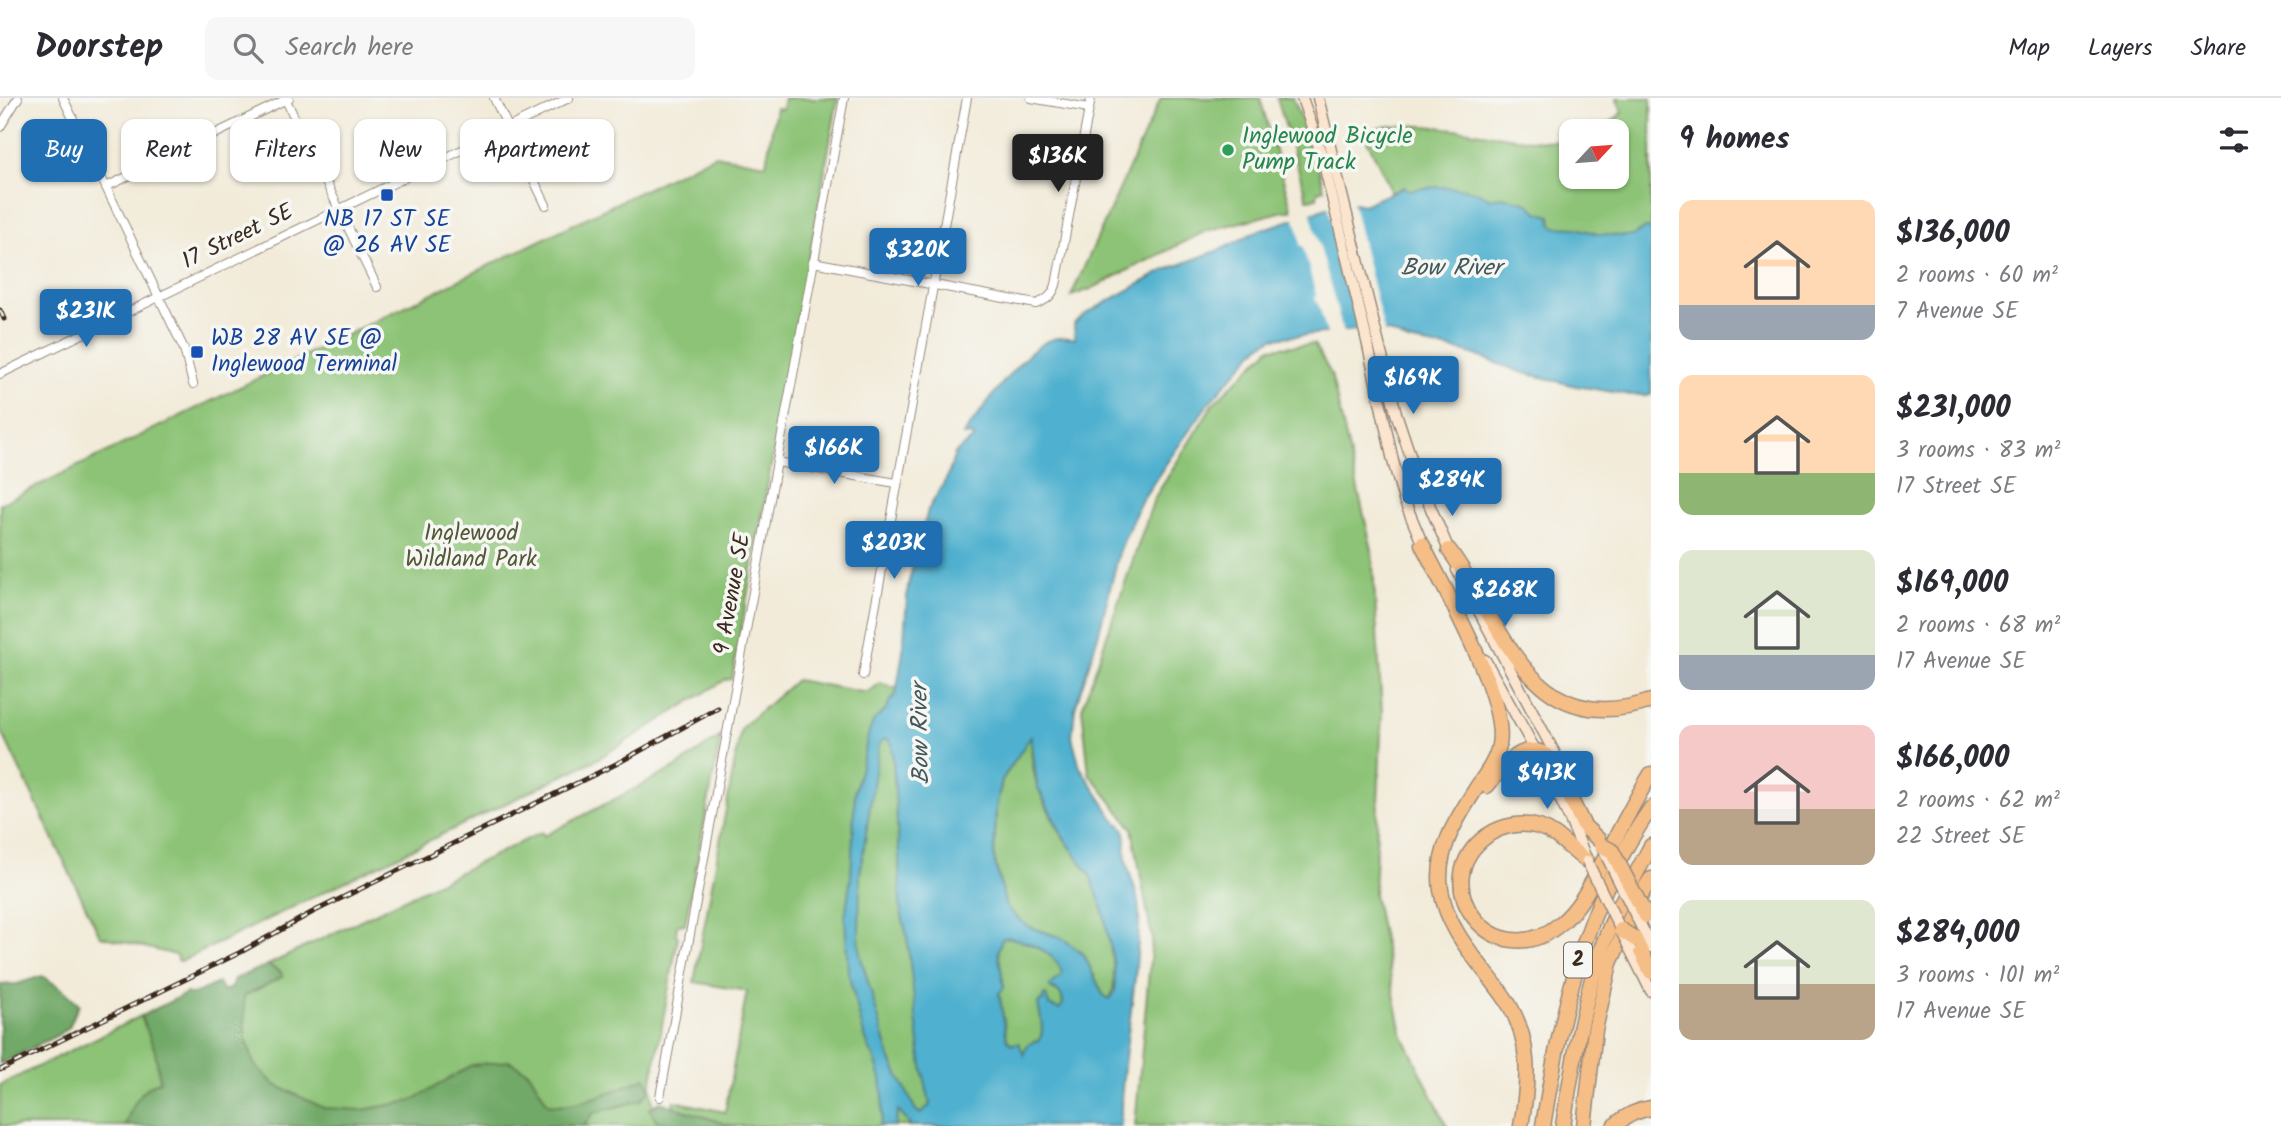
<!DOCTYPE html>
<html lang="en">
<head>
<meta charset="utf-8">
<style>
	:root { --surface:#fff; --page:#f7f7f7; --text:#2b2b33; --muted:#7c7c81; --line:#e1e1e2; --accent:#1f6fb2 }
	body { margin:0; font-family:Kalam,sans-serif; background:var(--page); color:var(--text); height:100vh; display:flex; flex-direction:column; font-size:26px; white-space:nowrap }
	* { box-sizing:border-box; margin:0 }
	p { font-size:23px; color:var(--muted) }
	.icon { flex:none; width:38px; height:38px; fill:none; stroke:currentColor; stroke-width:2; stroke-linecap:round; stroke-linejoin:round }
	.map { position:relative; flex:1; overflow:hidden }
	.sheet { display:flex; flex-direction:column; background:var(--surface); width:630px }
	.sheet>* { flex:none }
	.top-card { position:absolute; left:21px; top:21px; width:665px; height:63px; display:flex; gap:14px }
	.needle { width:46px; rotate:64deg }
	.controls { position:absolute; left:1559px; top:21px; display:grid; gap:14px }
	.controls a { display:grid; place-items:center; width:70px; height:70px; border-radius:14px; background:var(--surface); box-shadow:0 2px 5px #0004; font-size:35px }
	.price { position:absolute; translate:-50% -60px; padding:0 16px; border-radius:7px; background:var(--accent); color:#fff; font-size:23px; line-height:46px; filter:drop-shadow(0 2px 4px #0008) }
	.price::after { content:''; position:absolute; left:50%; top:42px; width:21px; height:16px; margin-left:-10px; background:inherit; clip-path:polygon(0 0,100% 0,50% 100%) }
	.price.on { background:#222; color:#fff }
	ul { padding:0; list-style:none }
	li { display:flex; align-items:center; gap:21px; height:175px; padding:0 28px }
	li span { display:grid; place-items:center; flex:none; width:196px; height:140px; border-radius:14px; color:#555 }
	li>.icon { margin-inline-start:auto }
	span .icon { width:84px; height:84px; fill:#fffc; stroke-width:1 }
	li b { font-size:30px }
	h2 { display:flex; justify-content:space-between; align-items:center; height:84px; padding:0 28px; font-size:30px }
	.tag { padding:0 24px; border-radius:14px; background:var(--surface); box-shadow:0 2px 5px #0004; font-size:24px; line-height:63px }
	.tag.on { background:var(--accent); color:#fff }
	header { display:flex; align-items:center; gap:42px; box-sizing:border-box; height:98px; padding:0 35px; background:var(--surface); border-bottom:2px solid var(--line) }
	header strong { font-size:33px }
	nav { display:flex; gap:38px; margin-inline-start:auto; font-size:24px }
	.search { width:490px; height:63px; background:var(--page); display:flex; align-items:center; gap:18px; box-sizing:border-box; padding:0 24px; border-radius:14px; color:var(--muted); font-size:26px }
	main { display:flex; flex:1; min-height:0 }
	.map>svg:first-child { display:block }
	.green { fill:#8cc376; stroke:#64764a; stroke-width:2 }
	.forest { fill:#71a967; stroke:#566a42; stroke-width:2 }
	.water { fill:#50b1cf; stroke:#466e76; stroke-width:2; fill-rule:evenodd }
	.pier { fill:#f2ebd9 }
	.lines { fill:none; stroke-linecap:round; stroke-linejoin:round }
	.street-casing { stroke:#968a7c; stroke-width:10 }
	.secondary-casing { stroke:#968a7c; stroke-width:13 }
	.highway-casing { stroke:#968a7c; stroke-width:17 }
	.street { stroke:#fff; stroke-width:8 }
	.secondary { stroke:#fbe5cf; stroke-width:10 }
	.highway { stroke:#f6be87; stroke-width:14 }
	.rail-casing { stroke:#3b2a1e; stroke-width:5 }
	.rail { stroke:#f6f6f2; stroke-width:2.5; stroke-dasharray:8; stroke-linecap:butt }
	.secondary-bridge-casing { stroke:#968a7c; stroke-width:13; stroke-linecap:butt }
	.highway-bridge-casing { stroke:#968a7c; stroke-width:17; stroke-linecap:butt }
	.secondary-bridge { stroke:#fbe5cf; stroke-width:10 }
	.highway-bridge { stroke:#f6be87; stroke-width:14 }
	.leisure-dot { fill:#2e9e5b; stroke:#f6f6f2; stroke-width:2.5 }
	.transit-dot { fill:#1a4fb4; stroke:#f6f6f2; stroke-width:2.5 }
	.labels { text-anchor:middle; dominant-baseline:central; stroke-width:7; stroke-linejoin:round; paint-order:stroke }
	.shield { fill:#f6f6f2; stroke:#73675e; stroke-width:2 }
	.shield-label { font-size:21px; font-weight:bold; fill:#3b2a1e }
	.leisure-label { font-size:23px; fill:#27864d; stroke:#f6f6f2; text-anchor:start }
	.transit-label { font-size:23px; fill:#164399; stroke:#f6f6f2 }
	.street-label { font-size:23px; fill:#3b2a1e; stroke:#f6f6f2 }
	.park-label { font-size:23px; fill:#535838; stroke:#f6f6f2 }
	.water-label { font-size:24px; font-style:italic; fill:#42595c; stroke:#f6f6f2 }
</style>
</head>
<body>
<header>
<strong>Doorstep</strong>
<div class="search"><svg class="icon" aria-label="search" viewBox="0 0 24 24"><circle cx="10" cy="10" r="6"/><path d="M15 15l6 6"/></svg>Search here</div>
<nav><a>Map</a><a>Layers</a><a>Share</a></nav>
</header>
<main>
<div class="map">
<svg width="1651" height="1028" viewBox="0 0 1651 1028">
	<rect width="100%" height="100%" fill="#f6f6f2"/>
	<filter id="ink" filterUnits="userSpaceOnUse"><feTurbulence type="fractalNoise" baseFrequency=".0143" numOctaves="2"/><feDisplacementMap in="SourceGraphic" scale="14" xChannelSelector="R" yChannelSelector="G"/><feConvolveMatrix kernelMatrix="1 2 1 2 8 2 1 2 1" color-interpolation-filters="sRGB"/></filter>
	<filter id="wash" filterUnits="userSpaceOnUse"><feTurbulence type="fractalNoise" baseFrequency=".00686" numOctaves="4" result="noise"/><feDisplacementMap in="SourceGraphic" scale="28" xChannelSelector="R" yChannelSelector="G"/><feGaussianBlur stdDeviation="1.57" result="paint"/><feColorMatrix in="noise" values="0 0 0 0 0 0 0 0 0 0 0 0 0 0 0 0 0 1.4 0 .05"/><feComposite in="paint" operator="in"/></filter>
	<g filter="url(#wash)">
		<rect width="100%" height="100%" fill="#f2ebd9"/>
		<!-- green -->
		<g class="green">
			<polygon points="784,0 838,0 732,581 725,582 599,660 184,862 179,863 176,857 100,838 0,630 0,406 715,57 766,66 776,10 782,11"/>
			<polygon points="1161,0 1260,0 1292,113 1284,113 1206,133 1091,191 1071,198"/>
			<polygon points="1277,0 1293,0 1313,49 1324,91 1318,93 1317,100 1307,101"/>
			<path d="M1616,0H1651V158L1394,111L1388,85L1363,34C1401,18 1481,36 1523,41C1539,43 1555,43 1571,44L1572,79H1617V33H1600L1623,14Z"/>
			<polygon points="1314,246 1331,276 1372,452 1382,614 1374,796 1402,936 1447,1028 1135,1028 1152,840 1132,730 1089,675 1082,610 1154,401 1213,306 1270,250"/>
			<polygon points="796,582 862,594 869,594 880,585 901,592 950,1028 0,1028 0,987 141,918 142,921 225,893 272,870 268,867 542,734 544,738 675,670 721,638 685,826 677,827 676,837 678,839 651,988 653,1006 670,1018 674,1003 725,1014 747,893 694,884 741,630"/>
			<path d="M1031,637C1031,653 1032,674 1038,689C1044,705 1054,723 1062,737C1071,751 1083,763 1090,777C1102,800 1122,879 1110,901L1103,897L1084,857L1062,840L1027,828L1006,809L994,760L996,710L1002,682Z"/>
			<path d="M1007,839C1027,843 1058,855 1063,877L1053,884L1052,891L1061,896L1063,906L1059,911H1055L1043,903C1037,915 1047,930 1041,942C1037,948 1029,954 1024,958L1021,953L1007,942L1000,901L999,895L1004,890L998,853L1002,841Z"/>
		</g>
		<!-- forest -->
		<g class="forest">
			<path d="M268,867L281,874L282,879L244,898L245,936L254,966L275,987L324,1010L362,1012L411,1003L472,967L509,963L529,974L548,1006C577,1011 618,990 646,980L650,991L642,1002L594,1015L584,1028H125C131,1009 140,990 160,983L155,953L141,918L187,895L192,897L218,885L223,893L231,890L234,881Z"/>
			<polygon points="42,878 61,890 79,906 69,929 58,937 0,966 0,887 17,886"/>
			<polygon points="660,1004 726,1026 737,1028 686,1028 657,1023 649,1011"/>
		</g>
		<!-- water -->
		<path class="water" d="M1404,89L1409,92C1433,88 1470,86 1490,101L1501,99L1526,104L1538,114L1551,118L1552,126L1555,129L1576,130L1598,136L1622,138H1632L1646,130L1651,131V297H1631L1576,288L1521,274L1467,254L1408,243L1389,234L1355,232L1273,240L1259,248L1208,306L1168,363L1140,405L1120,451L1098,538L1075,610L1072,639L1080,669L1116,724C1132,734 1123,747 1126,762C1129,776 1136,790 1138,803C1141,821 1138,840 1137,857C1133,914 1120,970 1121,1028H911L898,1012L895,1028H879L882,1020L883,999L881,981L875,961L869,950L863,933L848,874L845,819L851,778L855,693L869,634L874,622L887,611L889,604L896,596L903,554L908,487L928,412L948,378L955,355L974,340L973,338L963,337C981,314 1025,248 1053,241C1059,239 1068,240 1075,240L1074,226L1087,215L1163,173L1227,149L1255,134L1327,110L1355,105L1363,107ZM1031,638L1037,688L1062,737L1090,777L1103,812L1114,868L1115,893L1110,901L1103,897L1084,857L1062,840L1027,828L1006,809L994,760L996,710L1002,682ZM884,641L889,642L892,647L899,757L900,809L907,839L921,963L930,1007L920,1016L915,1011L890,960L860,856L859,836L860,777L879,646ZM1007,839C1027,843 1059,855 1062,877L1050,887V890C1059,893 1063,896 1063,906L1059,911L1049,907L1046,897L1043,898V903L1038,905C1040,918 1045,932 1039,944L1035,943L1027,947L1024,957L1019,945L1012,946L1007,942L1000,901L999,895L1004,890L998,853L1002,841Z"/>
		<!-- pier -->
		<g class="pier">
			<polygon points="1352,102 1385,237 1360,236 1328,107"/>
			<polygon points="1310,112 1344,237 1328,239 1319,208 1315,201 1316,197 1303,149 1300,147 1300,139 1294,117"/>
		</g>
	</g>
	<g filter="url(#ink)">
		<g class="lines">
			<!-- street casing -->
			<g class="street-casing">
				<g id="street">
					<polyline points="63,0 184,251 193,286"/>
					<polyline points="285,0 377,189"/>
					<polyline points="494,0 546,107"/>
					<polyline points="1031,0 1089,10"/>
					<polyline points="0,29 18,0"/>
					<polyline points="106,89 289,0"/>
					<path d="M813,164L1036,206C1047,202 1052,198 1056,187L1091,0"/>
					<polyline points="0,276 569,0"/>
					<polyline points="777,364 896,385"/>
					<polyline points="863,577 967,0"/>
					<polyline points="660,999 844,0"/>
				</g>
			</g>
			<!-- secondary casing -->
			<g class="secondary-casing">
				<g id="secondary">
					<polyline points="1302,0 1322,58 1367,243 1393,363 1404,402 1425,452"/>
					<polyline points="1318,0 1396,315 1417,378 1451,457"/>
					<polyline points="1457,472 1561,667"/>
					<path d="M1485,562C1521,627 1561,693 1587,763"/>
					<polyline points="1641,828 1651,849"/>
					<polyline points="1630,851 1651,893"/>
				</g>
			</g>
			<!-- highway casing -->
			<g class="highway-casing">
				<g id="highway">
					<path d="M1422,446C1444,491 1508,600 1499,647C1496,663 1486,676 1477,689C1457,720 1435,753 1441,792C1448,836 1481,865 1505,900C1532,940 1529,983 1521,1028"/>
					<path d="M1449,452C1505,528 1529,643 1651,603"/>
					<path d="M1487,688C1503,668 1526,638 1551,661L1584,728L1599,742"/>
					<path d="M1587,763C1570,752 1558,735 1539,729C1522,724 1503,727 1488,737C1421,784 1494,881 1560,826C1577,812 1587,794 1597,775C1615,742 1631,708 1651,676"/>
					<polyline points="1635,841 1651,874"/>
					<path d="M1543,1028C1561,915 1584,806 1651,710"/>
					<path d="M1563,1028C1571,975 1580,922 1595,870C1607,828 1630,787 1651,748"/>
					<polyline points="1584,1028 1595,932 1610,865 1643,793 1651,781"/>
					<path d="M1614,1028C1624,1019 1637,1012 1651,1010"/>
				</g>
			</g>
			<!-- street -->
			<use href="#street" class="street"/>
			<!-- secondary -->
			<use href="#secondary" class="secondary"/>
			<!-- highway -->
			<use href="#highway" class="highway"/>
			<!-- rail casing -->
			<g class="rail-casing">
				<g id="rail">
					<polyline points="0,212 4,221"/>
					<polyline points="0,972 239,855 313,814 616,666 718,610"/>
				</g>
			</g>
			<!-- rail -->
			<use href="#rail" class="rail"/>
			<!-- secondary-bridge casing -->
			<g class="secondary-bridge-casing">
				<g id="secondary-bridge">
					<polyline points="1601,747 1641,828"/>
					<polyline points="1587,763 1630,851"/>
				</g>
			</g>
			<!-- highway-bridge casing -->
			<g class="highway-bridge-casing">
				<g id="highway-bridge">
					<polyline points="1601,747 1612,753 1646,818"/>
					<polyline points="1621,832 1635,841"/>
				</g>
			</g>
			<!-- secondary-bridge -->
			<use href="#secondary-bridge" class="secondary-bridge"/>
			<!-- highway-bridge -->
			<use href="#highway-bridge" class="highway-bridge"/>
		</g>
	</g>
	<!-- markers -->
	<circle class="leisure-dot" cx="1228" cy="52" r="7"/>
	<g class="transit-dot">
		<rect x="380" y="90" width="14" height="14" rx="3.5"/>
		<rect x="190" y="247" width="14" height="14" rx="3.5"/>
	</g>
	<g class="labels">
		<!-- shield labels -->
		<rect class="shield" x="1564" y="844.5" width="28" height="35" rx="5"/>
		<g class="shield-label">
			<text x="1578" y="862">2</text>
		</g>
		<!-- leisure labels -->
		<g class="leisure-label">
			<text x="1242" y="39">Inglewood Bicycle<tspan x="1242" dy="26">Pump Track</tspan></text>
		</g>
		<!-- transit labels -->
		<g class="transit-label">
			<text x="387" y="122">NB 17 ST SE<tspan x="387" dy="26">@ 26 AV SE</tspan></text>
			<text x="211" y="241" text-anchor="start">WB 28 AV SE @<tspan x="211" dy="26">Inglewood Terminal</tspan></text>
		</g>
		<!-- street labels -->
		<g class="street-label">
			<text transform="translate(238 139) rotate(-26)">17 Street SE</text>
			<text transform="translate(733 496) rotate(-80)">9 Avenue SE</text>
		</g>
		<!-- park labels -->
		<g class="park-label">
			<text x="471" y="436">Inglewood<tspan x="471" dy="26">Wildland Park</tspan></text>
		</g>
		<!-- water labels -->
		<g class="water-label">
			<text x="1451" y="170">Bow River</text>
			<text transform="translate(921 636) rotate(-91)">Bow River</text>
		</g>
	</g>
</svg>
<div class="controls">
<a><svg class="needle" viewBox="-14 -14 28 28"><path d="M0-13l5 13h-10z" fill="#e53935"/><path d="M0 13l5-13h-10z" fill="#7c7c81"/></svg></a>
</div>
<b class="price on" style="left:1058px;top:96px">$136K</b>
<b class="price" style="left:918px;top:190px">$320K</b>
<b class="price" style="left:86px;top:251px">$231K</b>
<b class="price" style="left:1413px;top:318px">$169K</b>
<b class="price" style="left:834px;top:388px">$166K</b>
<b class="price" style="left:1452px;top:420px">$284K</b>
<b class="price" style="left:894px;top:483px">$203K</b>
<b class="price" style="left:1505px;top:530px">$268K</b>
<b class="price" style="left:1547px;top:713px">$413K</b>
<div class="top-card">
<a class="tag on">Buy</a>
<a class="tag">Rent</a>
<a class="tag">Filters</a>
<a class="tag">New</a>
<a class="tag">Apartment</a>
</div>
</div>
<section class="sheet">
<h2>9 homes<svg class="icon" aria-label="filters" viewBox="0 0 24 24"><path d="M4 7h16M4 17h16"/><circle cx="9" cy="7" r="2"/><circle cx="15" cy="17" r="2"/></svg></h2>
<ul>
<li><span style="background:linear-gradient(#ffd9b3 75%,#9aa5b1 0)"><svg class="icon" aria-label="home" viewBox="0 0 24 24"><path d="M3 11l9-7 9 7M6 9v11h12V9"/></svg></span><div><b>$136,000</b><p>2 rooms · 60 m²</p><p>7 Avenue SE</p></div></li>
<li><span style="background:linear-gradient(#ffd9b3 70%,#8fb573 0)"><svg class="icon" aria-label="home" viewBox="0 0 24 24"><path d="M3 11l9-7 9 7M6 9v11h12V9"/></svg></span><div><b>$231,000</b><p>3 rooms · 83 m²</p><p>17 Street SE</p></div></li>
<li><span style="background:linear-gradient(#dfe7d0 75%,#9aa5b1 0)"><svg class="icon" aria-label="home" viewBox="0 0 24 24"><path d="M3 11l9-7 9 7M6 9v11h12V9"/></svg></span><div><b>$169,000</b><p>2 rooms · 68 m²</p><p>17 Avenue SE</p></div></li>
<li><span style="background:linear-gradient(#f6c9c9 60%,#b9a48a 0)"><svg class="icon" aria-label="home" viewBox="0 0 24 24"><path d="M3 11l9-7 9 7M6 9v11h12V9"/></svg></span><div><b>$166,000</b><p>2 rooms · 62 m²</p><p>22 Street SE</p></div></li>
<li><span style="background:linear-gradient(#dfe7d0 60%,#b9a48a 0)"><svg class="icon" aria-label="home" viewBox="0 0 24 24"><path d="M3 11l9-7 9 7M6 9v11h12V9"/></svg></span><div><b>$284,000</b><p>3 rooms · 101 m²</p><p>17 Avenue SE</p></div></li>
</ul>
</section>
</main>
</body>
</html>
